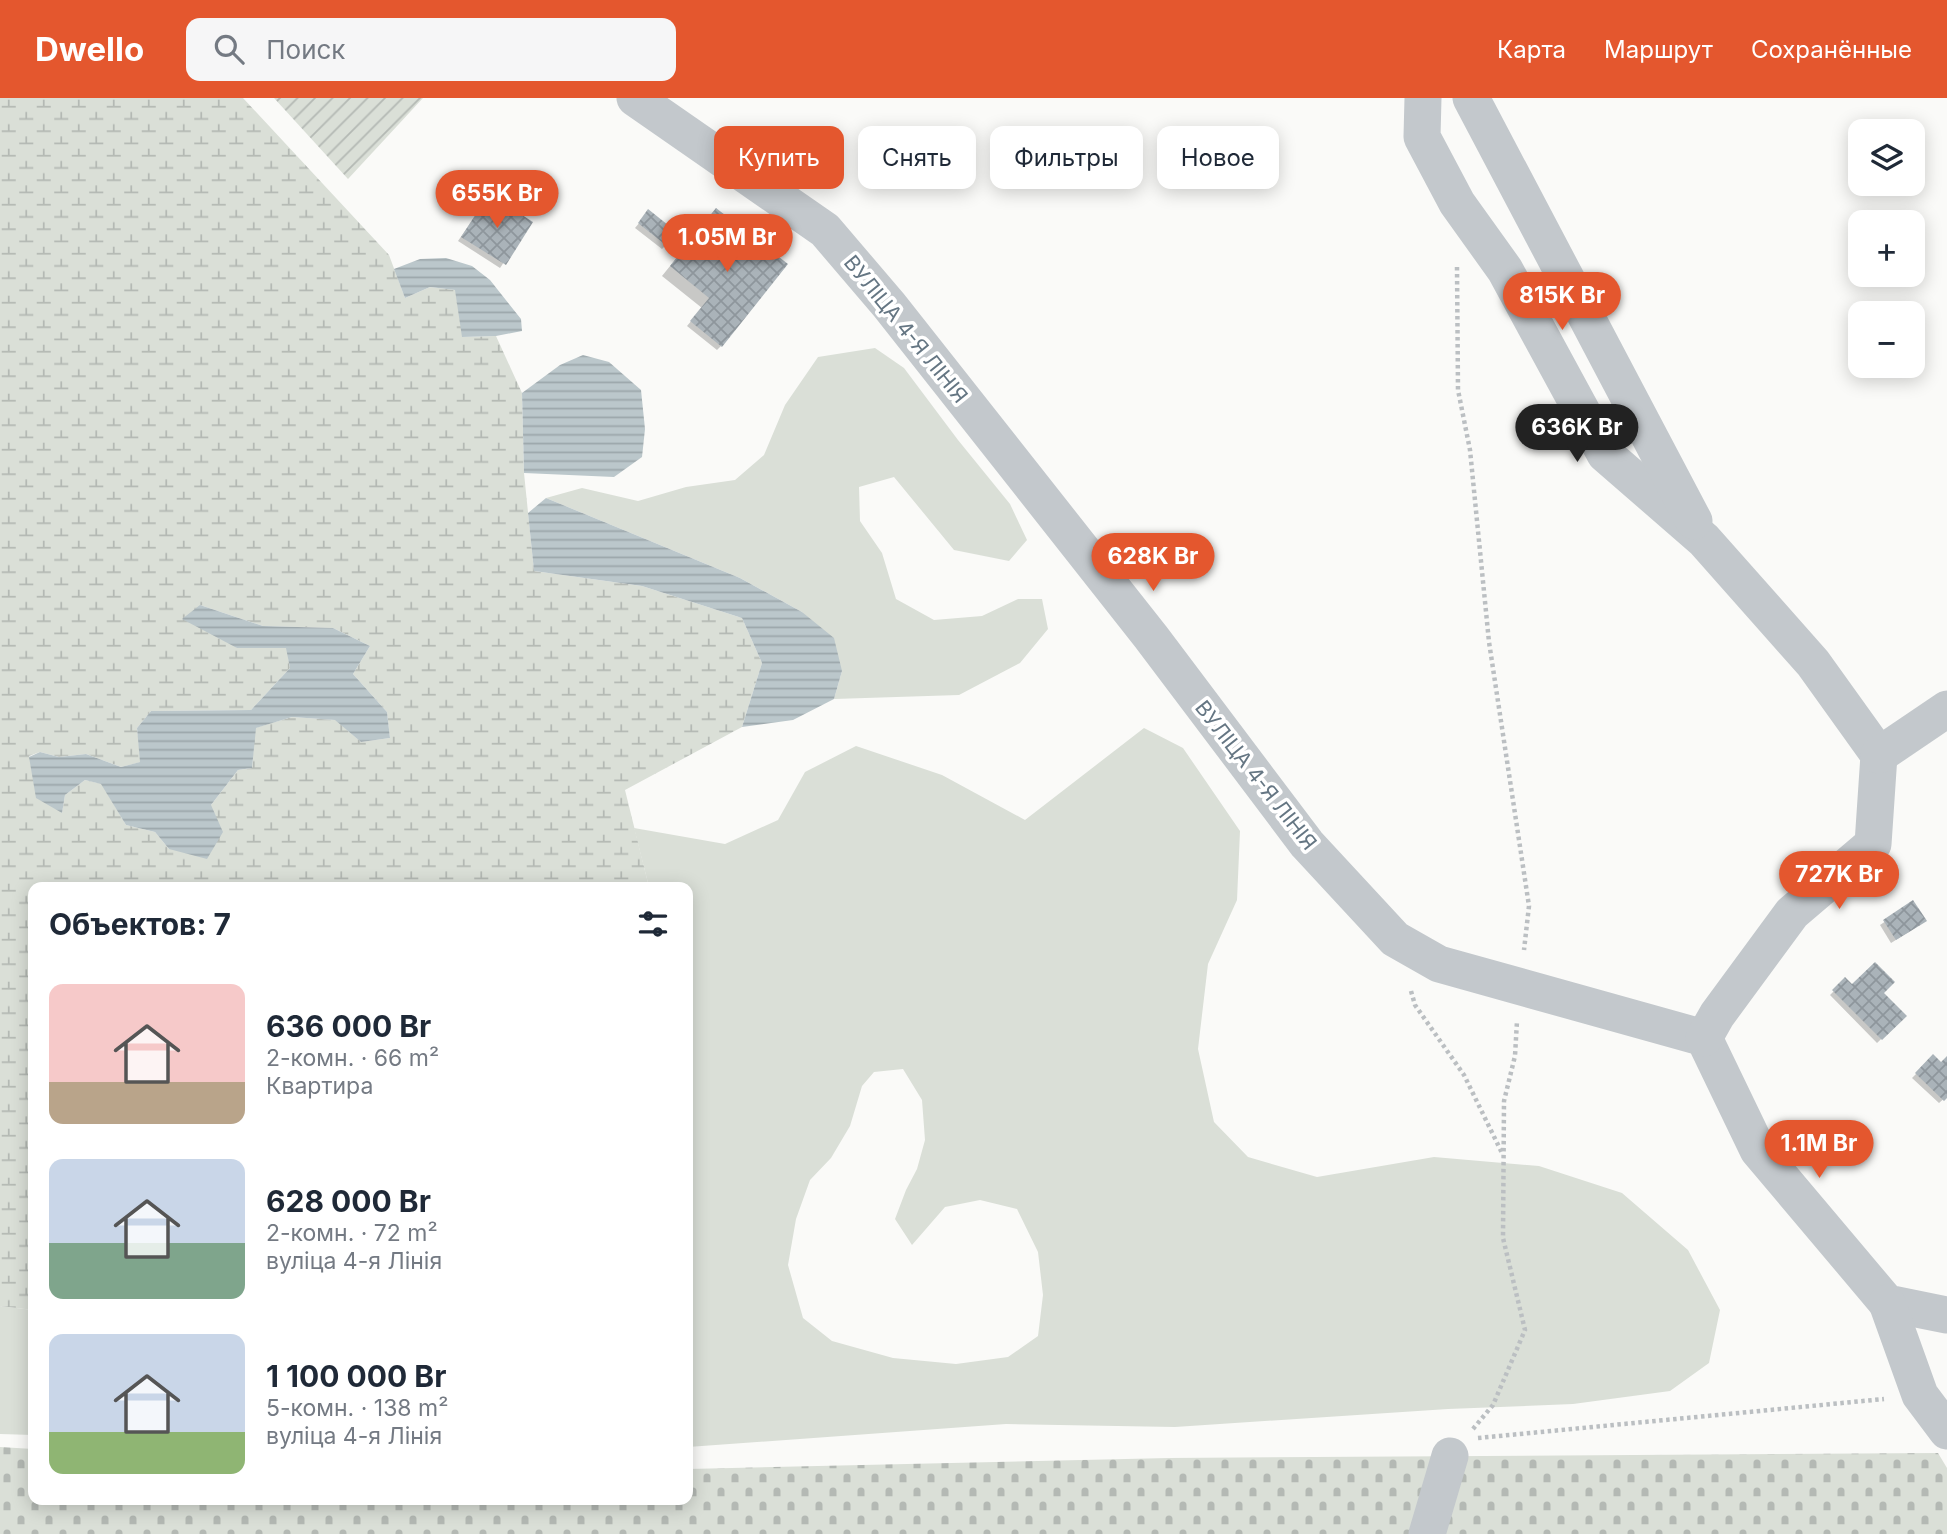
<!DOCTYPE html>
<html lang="ru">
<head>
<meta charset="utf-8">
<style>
	:root { --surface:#fff; --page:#f6f6f7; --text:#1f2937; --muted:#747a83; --accent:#e4572e }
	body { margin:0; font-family:Inter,sans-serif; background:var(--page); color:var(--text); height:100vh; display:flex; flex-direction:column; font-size:26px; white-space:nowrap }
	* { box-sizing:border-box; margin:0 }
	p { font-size:23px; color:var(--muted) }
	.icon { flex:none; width:38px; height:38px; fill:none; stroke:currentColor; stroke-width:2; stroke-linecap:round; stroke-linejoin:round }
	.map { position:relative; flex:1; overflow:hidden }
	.drawer { position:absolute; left:28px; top:784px; width:665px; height:623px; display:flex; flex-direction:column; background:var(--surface); border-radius:14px; box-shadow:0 4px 18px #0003 }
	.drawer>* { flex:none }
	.top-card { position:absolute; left:714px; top:28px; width:665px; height:63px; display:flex; gap:14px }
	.buttons { position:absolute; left:1848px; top:21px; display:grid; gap:14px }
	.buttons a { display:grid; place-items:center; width:77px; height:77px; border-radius:14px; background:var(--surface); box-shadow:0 4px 18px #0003; font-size:35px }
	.price { position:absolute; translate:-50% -60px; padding:0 16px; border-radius:24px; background:var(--accent); color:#fff; font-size:23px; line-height:46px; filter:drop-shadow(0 2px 4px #0008) }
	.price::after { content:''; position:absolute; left:50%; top:42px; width:21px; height:16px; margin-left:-10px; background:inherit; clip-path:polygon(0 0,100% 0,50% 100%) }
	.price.selected { background:#222; color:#fff }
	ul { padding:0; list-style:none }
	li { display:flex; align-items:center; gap:21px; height:175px; padding:0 21px }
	li span { display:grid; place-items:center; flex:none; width:196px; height:140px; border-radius:14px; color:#555 }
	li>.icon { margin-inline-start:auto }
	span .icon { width:84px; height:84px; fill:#fffc; stroke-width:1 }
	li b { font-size:30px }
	h2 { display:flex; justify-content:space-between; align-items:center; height:84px; padding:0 21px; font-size:30px }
	.pill { padding:0 24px; border-radius:14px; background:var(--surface); box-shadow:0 4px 18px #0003; font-size:24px; line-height:63px }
	.pill.selected { background:var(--accent); color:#fff }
	header { display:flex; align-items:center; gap:42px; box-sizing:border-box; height:98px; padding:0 35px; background:var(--accent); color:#fff }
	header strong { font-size:33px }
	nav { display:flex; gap:38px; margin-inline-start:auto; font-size:24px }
	.search { width:490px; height:63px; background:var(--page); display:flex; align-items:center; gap:18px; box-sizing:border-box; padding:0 24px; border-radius:14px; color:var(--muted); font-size:26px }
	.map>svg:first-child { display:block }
	.grass { fill:#dadfd7; fill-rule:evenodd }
	.wetland { fill:url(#wetland-marsh); fill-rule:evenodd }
	.cemetery { fill:url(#cemetery-stones) }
	.garden { fill:url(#garden-furrows) }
	.water { fill:url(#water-rules) }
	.shadow { fill:#0003 }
	.building { fill:url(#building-cross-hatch) }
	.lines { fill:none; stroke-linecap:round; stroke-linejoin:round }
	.path { stroke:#bbbfc2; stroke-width:4.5; stroke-dasharray:3.5 3.5; stroke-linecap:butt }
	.minor { stroke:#c3c8cc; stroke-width:37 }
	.labels { text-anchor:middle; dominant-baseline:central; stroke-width:7; stroke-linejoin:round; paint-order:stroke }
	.street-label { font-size:21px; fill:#657683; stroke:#fff }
</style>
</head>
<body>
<header>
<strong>Dwello</strong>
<div class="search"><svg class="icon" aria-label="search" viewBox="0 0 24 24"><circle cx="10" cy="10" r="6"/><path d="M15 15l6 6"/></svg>Поиск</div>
<nav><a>Карта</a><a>Маршрут</a><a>Сохранённые</a></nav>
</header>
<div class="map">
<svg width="1947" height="1436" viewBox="0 0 1947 1436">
	<defs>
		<pattern id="wetland-marsh" width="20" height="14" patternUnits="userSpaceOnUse" patternTransform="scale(1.75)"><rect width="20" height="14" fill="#dadfd7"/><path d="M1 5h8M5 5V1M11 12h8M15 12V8" fill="none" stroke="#b4b9b4"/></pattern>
		<pattern id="cemetery-stones" width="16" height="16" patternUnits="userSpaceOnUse" patternTransform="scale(1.75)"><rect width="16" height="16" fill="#dadfd7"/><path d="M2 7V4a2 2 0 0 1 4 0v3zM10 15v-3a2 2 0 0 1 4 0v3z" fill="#b4b9b4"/></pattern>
		<pattern id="garden-furrows" width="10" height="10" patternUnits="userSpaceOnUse" patternTransform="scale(1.75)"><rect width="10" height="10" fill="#dadfd7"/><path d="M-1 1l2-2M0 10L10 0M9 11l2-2" fill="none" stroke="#b4b9b4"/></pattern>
		<pattern id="water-rules" width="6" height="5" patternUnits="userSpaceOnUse" patternTransform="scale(1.75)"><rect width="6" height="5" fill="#bbc7cb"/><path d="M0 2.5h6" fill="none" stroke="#9ca6aa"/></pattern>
		<pattern id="building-cross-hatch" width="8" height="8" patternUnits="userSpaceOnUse" patternTransform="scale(1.75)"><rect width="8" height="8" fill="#aab3b9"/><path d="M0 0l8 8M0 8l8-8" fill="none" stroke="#8e969c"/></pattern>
	</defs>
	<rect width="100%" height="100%" fill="#fafaf8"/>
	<!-- grass -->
	<g class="grass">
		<polygon points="875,250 904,270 958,342 1010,406 1027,442 1009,463 954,452 894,379 859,389 860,423 882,455 896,501 934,522 982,518 1018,501 1042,501 1048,531 1020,565 959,597 834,601 842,573 802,514 740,480 546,400 582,390 638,403 686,389 735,382 764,357 785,307 818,259"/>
		<path d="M1144,630L1183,650L1240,733L1237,802L1208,866L1198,951L1214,1024L1248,1059L1317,1079L1434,1059L1539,1068L1622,1095L1688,1152L1720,1212L1709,1265L1670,1293L1573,1306L1448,1311L1175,1329L1006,1326L688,1349V789H649L634,730L725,746L778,722L805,674L856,648L942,677L1025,722ZM903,971L922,1002L925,1042L917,1071L906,1092L895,1121L912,1147L945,1109L980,1102L1017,1111L1038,1154L1043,1197L1038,1238L1008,1259L956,1266L893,1260L832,1243L803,1220L788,1167L796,1121L810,1082L831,1060L850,1028L862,988L874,974Z"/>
		<polygon points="0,1208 33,1212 33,1337 0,1336"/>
	</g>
	<!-- wetland -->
	<path class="wetland" d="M0,0H243L389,157L405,200L430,189L456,192L463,239L496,238L522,295L524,375L534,473L642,488L742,520L762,565L742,629L625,692L649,789H33V1212L0,1208ZM200,507L263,528L333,530L370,548L353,576L387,614L390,640L361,644L336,622L292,619L255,630L252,670L238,672L211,707L169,751L155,734L126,727L102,686L85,682L65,697L62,715L29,658L40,654L59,659L86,656L121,669L141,664L137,630L151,613L251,612L290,570L287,550H237Z"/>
	<!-- cemetery -->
	<polygon class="cemetery" points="0,1349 33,1351 33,1402 688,1402 688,1371 1169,1360 1938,1355 1947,1370 1947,1436 0,1436"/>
	<!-- garden -->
	<polygon class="garden" points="274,0 423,0 348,81"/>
	<!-- water -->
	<g class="water">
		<polygon points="446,160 472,168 490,182 521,221 522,233 496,238 462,239 455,192 430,189 405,200 394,171 420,161"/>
		<polygon points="583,257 609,264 641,292 645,331 642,359 614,379 524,375 522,295 560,267"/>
		<polygon points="546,400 740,480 802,514 834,540 842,573 834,601 793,622 742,629 762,565 742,520 642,488 534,473 528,415"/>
		<polygon points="200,507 263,528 333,530 370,548 353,576 387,614 390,640 361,644 335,622 292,619 256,630 252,670 238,672 211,707 223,734 207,761 169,751 155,734 126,727 101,686 85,682 65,697 62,715 36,700 29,659 40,654 59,659 86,656 121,669 140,664 137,630 151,613 251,612 290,570 286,550 237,550 182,521"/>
	</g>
	<!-- shadow -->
	<g class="shadow">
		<polygon points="489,98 531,124 500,170 458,143"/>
		<polygon points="645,118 666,147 662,151 635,130"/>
		<polygon points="708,121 721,248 717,252 687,228 702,210 662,178"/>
		<polygon points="1913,805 1920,827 1891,845 1880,827"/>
		<polygon points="1845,882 1852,889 1882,895 1905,918 1877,945 1830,897"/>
		<polygon points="1934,958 1941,966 1947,960 1947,998 1939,1005 1912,980"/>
	</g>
	<!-- building -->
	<g class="building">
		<polygon points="489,96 533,124 506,167 461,139"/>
		<polygon points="716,110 788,166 722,249 690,223 709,200 670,168"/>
		<polygon points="648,111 678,135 667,148 638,125"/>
		<polygon points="1913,802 1927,823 1896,842 1883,822"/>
		<polygon points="1875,864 1895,884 1884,895 1907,918 1882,942 1832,892 1845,879 1852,886"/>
		<polygon points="1933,956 1941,964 1947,958 1947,1000 1944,1003 1915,975"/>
	</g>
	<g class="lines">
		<!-- path -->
		<g class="path">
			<polyline points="1457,169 1458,292 1470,352 1489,544 1529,808 1524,852"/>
			<polyline points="1411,893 1415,907 1464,977 1502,1055"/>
			<polyline points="1473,1331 1493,1307 1525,1232 1503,1140 1504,1003 1515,958 1517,923"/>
			<polyline points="1478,1340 1884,1301"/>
		</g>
		<!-- minor -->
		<g class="minor">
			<polyline points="635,0 825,132 889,207 1151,539 1307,746 1395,841 1439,866 1704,940 1758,1052 1887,1205 1947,1217"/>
			<polyline points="1423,0 1422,39 1457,105 1505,172 1605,356 1704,442 1813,565 1879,657 1873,746 1792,815 1717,917 1704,940"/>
			<polyline points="1471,0 1694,423"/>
			<polyline points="1879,657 1947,611"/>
			<polyline points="1887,1205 1920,1297 1947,1333"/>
			<polyline points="1427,1436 1450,1358"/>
		</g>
	</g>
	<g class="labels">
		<!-- street labels -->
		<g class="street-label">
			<text transform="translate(906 231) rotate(51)">ВУЛІЦА 4-Я ЛІНІЯ</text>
			<text transform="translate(1256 677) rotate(52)">ВУЛІЦА 4-Я ЛІНІЯ</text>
		</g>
	</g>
</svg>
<div class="buttons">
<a><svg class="icon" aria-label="layers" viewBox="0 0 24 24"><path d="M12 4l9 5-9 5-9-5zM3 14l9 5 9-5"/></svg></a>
<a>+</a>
<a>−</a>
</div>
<b class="price" style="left:497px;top:132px">655K Br</b>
<b class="price" style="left:727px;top:176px">1.05M Br</b>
<b class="price" style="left:1562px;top:234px">815K Br</b>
<b class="price selected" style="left:1577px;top:366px">636K Br</b>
<b class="price" style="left:1153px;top:495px">628K Br</b>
<b class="price" style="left:1839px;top:813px">727K Br</b>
<b class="price" style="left:1819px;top:1082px">1.1M Br</b>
<div class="top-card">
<a class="pill selected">Купить</a>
<a class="pill">Снять</a>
<a class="pill">Фильтры</a>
<a class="pill">Новое</a>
</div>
<section class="drawer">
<h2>Объектов: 7<svg class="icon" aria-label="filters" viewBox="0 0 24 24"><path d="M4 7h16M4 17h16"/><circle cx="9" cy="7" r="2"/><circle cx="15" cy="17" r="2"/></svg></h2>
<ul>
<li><span style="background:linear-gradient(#f6c9c9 70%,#b9a48a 0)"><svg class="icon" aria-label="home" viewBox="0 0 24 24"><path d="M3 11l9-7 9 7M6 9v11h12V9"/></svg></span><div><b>636 000 Br</b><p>2-комн. · 66 m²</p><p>Квартира</p></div></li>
<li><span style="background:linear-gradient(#c9d6e8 60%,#7fa58c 0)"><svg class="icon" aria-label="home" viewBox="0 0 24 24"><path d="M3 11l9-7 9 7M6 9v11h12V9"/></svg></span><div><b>628 000 Br</b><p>2-комн. · 72 m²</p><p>вуліца 4-я Лінія</p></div></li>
<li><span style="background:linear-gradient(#c9d6e8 70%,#8fb573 0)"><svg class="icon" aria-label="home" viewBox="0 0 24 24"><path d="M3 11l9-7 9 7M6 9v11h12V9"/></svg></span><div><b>1 100 000 Br</b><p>5-комн. · 138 m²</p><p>вуліца 4-я Лінія</p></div></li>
</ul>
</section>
</div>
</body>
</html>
